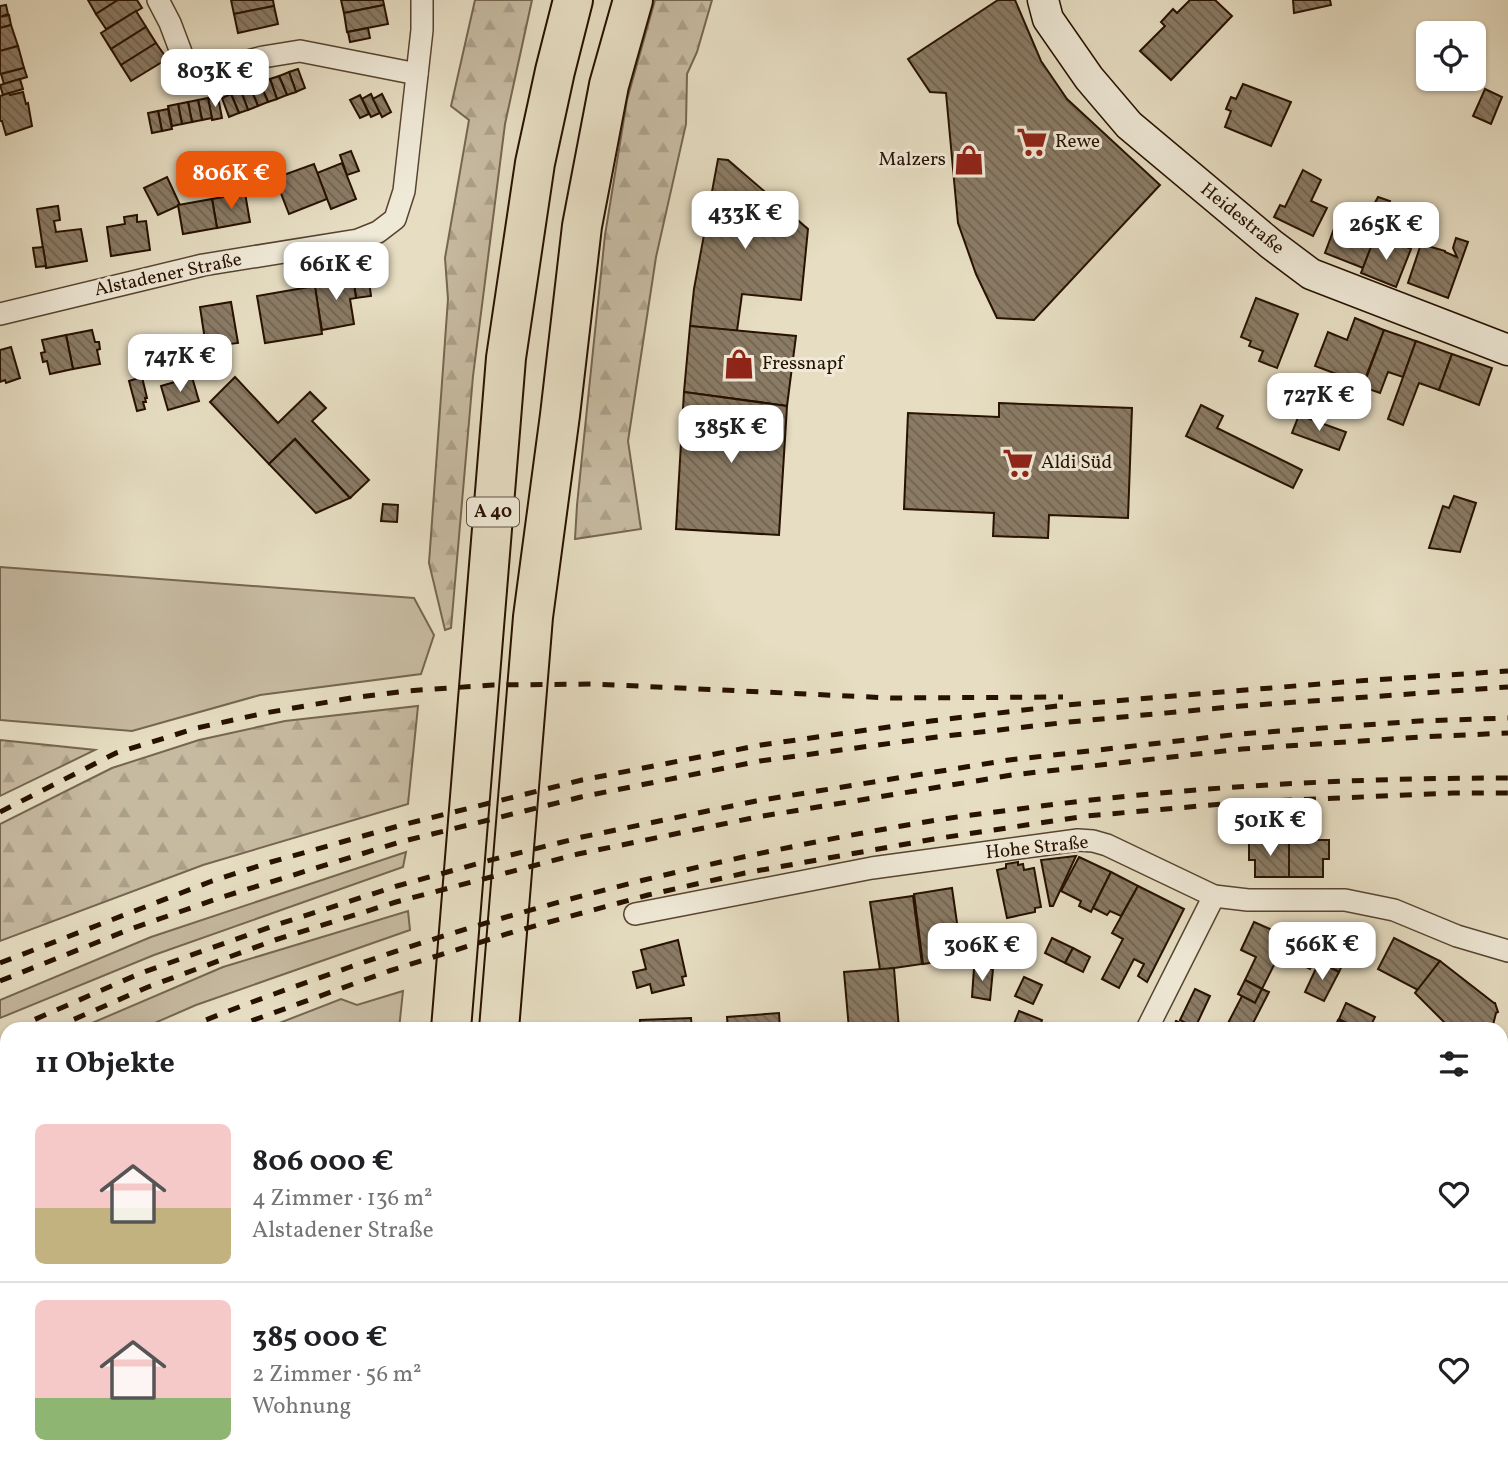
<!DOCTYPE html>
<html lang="de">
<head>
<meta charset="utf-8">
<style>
	:root { --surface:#fff; --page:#f6f6f6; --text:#202124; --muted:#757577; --line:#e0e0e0; --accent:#ea580c }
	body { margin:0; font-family:Vollkorn,serif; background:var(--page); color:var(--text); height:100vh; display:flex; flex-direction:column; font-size:26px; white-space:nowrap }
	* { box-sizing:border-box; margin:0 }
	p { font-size:23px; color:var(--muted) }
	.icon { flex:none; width:38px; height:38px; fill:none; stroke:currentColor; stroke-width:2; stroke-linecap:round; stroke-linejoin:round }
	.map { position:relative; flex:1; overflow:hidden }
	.panel { position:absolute; left:0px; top:1022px; width:1508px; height:450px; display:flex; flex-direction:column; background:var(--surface); border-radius:21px 21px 0 0; box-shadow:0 2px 5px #0004 }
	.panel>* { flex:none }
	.fabs { position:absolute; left:1416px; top:21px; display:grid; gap:14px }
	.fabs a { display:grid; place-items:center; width:70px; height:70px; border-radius:10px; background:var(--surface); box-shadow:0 2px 5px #0004; font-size:35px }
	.price { position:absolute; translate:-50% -60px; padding:0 16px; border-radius:14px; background:#fff; color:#222; font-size:23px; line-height:46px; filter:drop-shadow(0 2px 4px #0008) }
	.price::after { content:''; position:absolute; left:50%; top:42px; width:21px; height:16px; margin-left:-10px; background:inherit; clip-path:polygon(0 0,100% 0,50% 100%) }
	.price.current { background:var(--accent); color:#fff }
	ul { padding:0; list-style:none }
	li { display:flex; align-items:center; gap:21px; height:175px; padding:0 35px }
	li+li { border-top:2px solid var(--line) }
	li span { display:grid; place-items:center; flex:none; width:196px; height:140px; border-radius:10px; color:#555 }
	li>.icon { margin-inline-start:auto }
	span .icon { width:84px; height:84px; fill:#fffc; stroke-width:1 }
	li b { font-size:30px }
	h2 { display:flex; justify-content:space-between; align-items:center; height:84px; padding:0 35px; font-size:30px }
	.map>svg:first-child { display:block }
	.green { fill:#c6baa1; stroke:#766650; stroke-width:2 }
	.forest { fill:url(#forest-firs); stroke:#766650; stroke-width:2 }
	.building { fill:url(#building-back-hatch); stroke:#271100; stroke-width:2 }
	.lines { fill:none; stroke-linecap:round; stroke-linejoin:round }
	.street-casing { stroke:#574430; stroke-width:24 }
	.secondary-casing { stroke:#271100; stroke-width:33 }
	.highway-casing { stroke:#271100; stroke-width:42 }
	.street { stroke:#efe9d7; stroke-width:21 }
	.secondary { stroke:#efe9d7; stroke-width:30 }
	.highway { stroke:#e6ddc2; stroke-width:38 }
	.rail { stroke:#271100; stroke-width:5; stroke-dasharray:12 12; stroke-linecap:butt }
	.labels { text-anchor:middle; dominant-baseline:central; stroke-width:6; stroke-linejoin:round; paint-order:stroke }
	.shield { fill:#efe9d7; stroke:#635240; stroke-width:2 }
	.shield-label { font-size:18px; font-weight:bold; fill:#271100 }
	.poi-label { font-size:19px; fill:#271100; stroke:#efe9d7; text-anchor:start }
	.street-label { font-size:19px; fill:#271100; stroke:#efe9d7 }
</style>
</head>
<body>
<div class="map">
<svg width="1508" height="1471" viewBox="0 0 1508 1471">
	<defs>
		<pattern id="forest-firs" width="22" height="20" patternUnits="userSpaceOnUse" patternTransform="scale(1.75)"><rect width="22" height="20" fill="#c6baa1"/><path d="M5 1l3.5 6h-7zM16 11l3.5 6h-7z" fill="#aa9f89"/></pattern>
		<pattern id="building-back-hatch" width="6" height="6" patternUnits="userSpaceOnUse" patternTransform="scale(1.75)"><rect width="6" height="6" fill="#8a7b65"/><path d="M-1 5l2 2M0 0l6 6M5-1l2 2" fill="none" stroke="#716351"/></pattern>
	</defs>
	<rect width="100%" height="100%" fill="#e6ddc2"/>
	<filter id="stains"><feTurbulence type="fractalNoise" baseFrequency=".00286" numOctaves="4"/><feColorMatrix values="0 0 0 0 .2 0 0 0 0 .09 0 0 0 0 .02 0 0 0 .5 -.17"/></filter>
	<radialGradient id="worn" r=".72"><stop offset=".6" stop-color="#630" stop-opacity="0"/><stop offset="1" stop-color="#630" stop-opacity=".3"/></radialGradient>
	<!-- green -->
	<g class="green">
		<polygon points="0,567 414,598 434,635 421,674 260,695 132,731 0,720"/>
		<polygon points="406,852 403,867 154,955 0,1018 0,1000 151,937"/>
		<polygon points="408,911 410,930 196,1005 141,1029 78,1029 223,967"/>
		<polygon points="403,991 399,1029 264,1029 341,999 357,1005"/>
		<polygon points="7,1060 7,1087 0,1090 0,1063"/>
	</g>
	<!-- forest -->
	<g class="forest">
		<polygon points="475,0 532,0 505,124 473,376 451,628 445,630 429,563 448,299 445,258 469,120 451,106"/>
		<polygon points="655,0 712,0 697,52 687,74 686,124 656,257 628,441 641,529 575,539 577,505 605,235 627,100"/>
		<polygon points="418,706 408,804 203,865 0,941 0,824 112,768 199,740 285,721"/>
		<polygon points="0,740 95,750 0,796"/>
		<polygon points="7,1138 7,1171 0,1174 0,1142"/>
	</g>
	<!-- building -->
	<g class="building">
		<polygon points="88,0 118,0 96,14"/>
		<polygon points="118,0 137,0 142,8 106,29 96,14"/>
		<polygon points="231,0 273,0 274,6 234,14"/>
		<polygon points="341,0 383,0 384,5 344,13"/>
		<polygon points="998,0 1015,0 1041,61 1067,99 1160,185 1034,320 997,318 976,274 958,223 946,93 930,92 908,59"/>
		<polygon points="1190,0 1215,0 1232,16 1171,80 1140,51 1165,26 1161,22 1173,9 1177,13"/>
		<polygon points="1293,0 1330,0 1331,5 1294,13"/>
		<polygon points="6,5 8,14 0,17 0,6"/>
		<polygon points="384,5 388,24 347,32 344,13"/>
		<polygon points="274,6 278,24 238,33 234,14"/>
		<polygon points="136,11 146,27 111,49 101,33"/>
		<polygon points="9,15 11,25 0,28 0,17"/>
		<polygon points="11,25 18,46 0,51 0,28"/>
		<polygon points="146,27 156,43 121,65 111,49"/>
		<polygon points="368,28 370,38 350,42 348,32"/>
		<polygon points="156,43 167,59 131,81 121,65"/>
		<polygon points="18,46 24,68 0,74 0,51"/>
		<polygon points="24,68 27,77 4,84 1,74"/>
		<polygon points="298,69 305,88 296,92 289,72"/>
		<polygon points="289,72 296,92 287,95 279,76"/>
		<polygon points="279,76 287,95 277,99 270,79"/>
		<polygon points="20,79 23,89 3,95 0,85"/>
		<polygon points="270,79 277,99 268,102 260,83"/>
		<polygon points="260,83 268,102 258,106 250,87"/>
		<polygon points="1243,84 1291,102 1271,146 1225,127 1231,111 1226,109 1231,97 1236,99"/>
		<polygon points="250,87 258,106 248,110 241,91"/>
		<polygon points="1485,89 1502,97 1491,124 1473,116"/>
		<polygon points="241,91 248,110 239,113 231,94"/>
		<polygon points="23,92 26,104 28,103 32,126 6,135 2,121 0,121 0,96 9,93 10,95"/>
		<polygon points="231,94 239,113 229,117 222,98"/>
		<polygon points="371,94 380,113 371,117 362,99"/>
		<polygon points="382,94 391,112 382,117 373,99"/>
		<polygon points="360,95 369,114 360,118 350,100"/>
		<polygon points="218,97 222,118 212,120 208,99"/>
		<polygon points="208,98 212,118 202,120 198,100"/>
		<polygon points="198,100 202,120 192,122 188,102"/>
		<polygon points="188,102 192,122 182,124 178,104"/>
		<polygon points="178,104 182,124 172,126 168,106"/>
		<polygon points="168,109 172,129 162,131 158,111"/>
		<polygon points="158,111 162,131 152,133 148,113"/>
		<polygon points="351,151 359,171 347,175 340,155"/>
		<polygon points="718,159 728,160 808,229 801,300 742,294 737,331 690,326 694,289"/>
		<polygon points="342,163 356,199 331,209 317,173"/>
		<polygon points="314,164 327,199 289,214 275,178"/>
		<polygon points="1303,170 1321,180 1311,201 1327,208 1313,236 1274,217 1280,205 1285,207"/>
		<polygon points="167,177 180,205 158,215 144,188"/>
		<polygon points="245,193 250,222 217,228 212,199"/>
		<polygon points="1378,197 1390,201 1363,268 1325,253 1338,218 1368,229 1365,221"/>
		<polygon points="212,199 217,228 183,234 178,205"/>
		<polygon points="58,206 60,220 54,221 56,232 81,229 87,261 46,268 37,209"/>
		<polygon points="137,215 137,222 146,221 150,250 111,256 107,227 125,224 124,217"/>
		<polygon points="1456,238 1468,242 1448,298 1408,283 1421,244 1445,251 1445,252 1457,257 1453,248"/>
		<polygon points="1374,239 1393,246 1395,242 1411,249 1396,287 1361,273"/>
		<polygon points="43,247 46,266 36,267 33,248"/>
		<polygon points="368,274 371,296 356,298 353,276"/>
		<polygon points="353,276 356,298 350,299 354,324 322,330 314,283"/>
		<polygon points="315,286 322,334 265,343 257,296"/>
		<polygon points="1256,298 1298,314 1277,368 1259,361 1263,351 1249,346 1251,341 1241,337"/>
		<polygon points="231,302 238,343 206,347 200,307"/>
		<polygon points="1355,318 1384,330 1363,384 1315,366 1328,332 1347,340"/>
		<polygon points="690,326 796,336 787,406 684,392"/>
		<polygon points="92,330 95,342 99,342 100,349 97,350 100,364 73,369 66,335"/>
		<polygon points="1384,330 1416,341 1403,377 1388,372 1380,393 1363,387"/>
		<polygon points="66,335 73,369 50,374 47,361 43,362 41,353 45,352 42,340"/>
		<polygon points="1416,341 1452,354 1439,390 1419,383 1403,425 1388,419"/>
		<polygon points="11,347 20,378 6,383 5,380 0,382 0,350"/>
		<polygon points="1452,354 1492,368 1479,405 1439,390"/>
		<polygon points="142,377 147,398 145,398 146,402 143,402 145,409 137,411 129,381"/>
		<polygon points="192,377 199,401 168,410 161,386"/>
		<polygon points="235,377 278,423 310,392 326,408 312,421 369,480 350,498 295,439 269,464 210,402"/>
		<polygon points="684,392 787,406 779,535 676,529"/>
		<polygon points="999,403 1132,408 1128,518 1049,515 1048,538 993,536 994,513 904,509 908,413 999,417"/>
		<polygon points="1201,405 1223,416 1217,428 1302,470 1293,488 1186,436"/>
		<polygon points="1299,415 1346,432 1339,450 1292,433"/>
		<polygon points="295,439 350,498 316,513 269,464"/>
		<polygon points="1454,496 1476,503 1460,552 1429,548 1443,506 1449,508"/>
		<polygon points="383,504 398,505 397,522 381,521"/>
		<polygon points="1249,840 1289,840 1289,877 1255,877 1255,860 1249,860"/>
		<polygon points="1289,840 1329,840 1329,859 1323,859 1323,877 1289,877"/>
		<polygon points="1076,856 1053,906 1050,906 1041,860"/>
		<polygon points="1079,857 1111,872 1091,912 1079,906 1081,901 1061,891"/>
		<polygon points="1018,862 1018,865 1023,864 1024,870 1034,868 1041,907 1035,908 1035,912 1007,918 997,870 1006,868 1006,864"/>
		<polygon points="1111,872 1138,886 1121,916 1110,911 1107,915 1093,908"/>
		<polygon points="1138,886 1184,909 1147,982 1138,976 1144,964 1134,959 1119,988 1102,979 1123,939 1112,933"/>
		<polygon points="952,888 962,958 923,964 914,894"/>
		<polygon points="913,896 922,964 880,970 870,902"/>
		<polygon points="1254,922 1288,937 1262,989 1245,980 1256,957 1241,950"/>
		<polygon points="1315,923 1353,943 1339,972 1300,953"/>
		<polygon points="1052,938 1073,948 1065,963 1045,953"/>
		<polygon points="1394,938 1440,961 1418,990 1378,969"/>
		<polygon points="678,940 686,976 682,977 684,985 652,993 650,984 637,988 633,972 646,969 641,950"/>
		<polygon points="1073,948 1090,957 1083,972 1065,963"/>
		<polygon points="1300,953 1315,960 1310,969 1296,962"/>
		<polygon points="1440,961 1494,1003 1495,1003 1498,1012 1496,1013 1492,1029 1447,1029 1443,1028 1446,1024 1415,993"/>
		<polygon points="1319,962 1339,972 1324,1001 1305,992"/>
		<polygon points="894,968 899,1029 849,1029 844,972"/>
		<polygon points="974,968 993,969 990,1000 972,997"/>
		<polygon points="1024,977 1042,985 1033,1004 1015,996"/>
		<polygon points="1245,980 1262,989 1255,1003 1238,994"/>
		<polygon points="1195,989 1210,996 1195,1028 1180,1020"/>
		<polygon points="1262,989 1269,992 1250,1029 1225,1029 1242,996 1255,1003"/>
		<polygon points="1346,1003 1375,1017 1369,1029 1358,1029 1339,1019"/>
		<polygon points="1019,1011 1042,1020 1039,1029 1012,1029"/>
		<polygon points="779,1013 780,1029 728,1029 727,1017"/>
		<polygon points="691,1018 692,1029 640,1029 640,1020"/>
		<polygon points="1338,1020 1357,1029 1334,1029"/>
		<polygon points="1176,1021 1193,1029 1172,1029"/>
		<polygon points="1508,1187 1508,1207 1502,1204"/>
		<polygon points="1502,1204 1508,1207 1508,1260 1502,1257"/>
		<polygon points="1502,1257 1508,1260 1508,1280 1502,1295"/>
		<polygon points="0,1447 7,1471 0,1471"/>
		<polygon points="550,1465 590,1465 590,1471 549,1471"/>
		<polygon points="623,1465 633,1465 632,1471 622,1470"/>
		<polygon points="633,1465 655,1465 654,1471 632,1471"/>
		<polygon points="655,1465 677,1465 676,1471 654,1471"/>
		<polygon points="699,1465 732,1465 731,1471 698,1471"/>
		<polygon points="863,1465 889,1465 900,1470 857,1471"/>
		<polygon points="969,1465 1014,1465 1011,1471 965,1471"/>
		<polygon points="1071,1465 1116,1465 1113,1471 1082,1471"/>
		<polygon points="1116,1465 1132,1465 1146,1471 1113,1471"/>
		<polygon points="1141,1465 1155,1465 1159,1466 1159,1465 1174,1465 1180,1468 1179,1471 1146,1471 1140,1468"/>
		<polygon points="1355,1465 1393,1465 1390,1471 1352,1471"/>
	</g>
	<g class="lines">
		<!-- street casing -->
		<g class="street-casing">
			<g id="street">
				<polyline points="158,0 170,23 190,76 263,57 300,51 417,74"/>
				<polyline points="0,314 203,265 358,240 378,232 395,219 404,191 422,30 422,0"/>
				<polyline points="635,914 872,868 1078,840 1093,841 1107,845 1214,896 1248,900 1345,900 1394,910 1457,936 1508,951"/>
				<polyline points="1147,1029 1214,896"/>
				<polyline points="291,1465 373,1469"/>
				<polyline points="231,1471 292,1465"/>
				<polyline points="925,1471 928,1465"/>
			</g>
		</g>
		<!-- secondary casing -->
		<g class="secondary-casing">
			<g id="secondary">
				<polyline points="1043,0 1048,19 1089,78 1129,125 1271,244 1311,274 1508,350"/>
				<polyline points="1502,1105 1508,1090"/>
				<polyline points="1327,1471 1330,1465"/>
			</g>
		</g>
		<!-- highway casing -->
		<g class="highway-casing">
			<g id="highway">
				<polyline points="451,1029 506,358 535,163 555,71 573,0"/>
				<polyline points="499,1029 533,617 560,415 582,226 609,85 633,0"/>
				<polyline points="417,1471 417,1465"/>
				<polyline points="464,1471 464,1465"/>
			</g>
		</g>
		<!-- street -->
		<use href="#street" class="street"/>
		<!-- secondary -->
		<use href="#secondary" class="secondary"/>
		<!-- highway -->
		<use href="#highway" class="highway"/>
		<!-- rail -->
		<g class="rail">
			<polyline points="0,812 116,753 197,728 265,713 351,698 406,691 493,685 594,684 891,698 1063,697"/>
			<polyline points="0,963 212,881 271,862 402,825 582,780 761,745 931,721 1066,705 1343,682 1508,671"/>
			<polyline points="0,981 128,930 219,898 400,842 581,797 760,761 937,737 1069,722 1241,706 1508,687"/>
			<polyline points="13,1029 141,973 273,926 397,886 487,861 582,837 756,801 1009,760 1240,734 1419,721 1508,718"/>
			<polyline points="52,1029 148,987 275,940 396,902 578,854 757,817 1012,775 1242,749 1421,737 1508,733"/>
			<path d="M184,1029C238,1006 294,987 350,967C539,901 734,854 931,821C960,816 989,813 1019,809C1181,787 1344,778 1508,778"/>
			<polyline points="229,1029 389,971 513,932 648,895 745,873 934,839 1086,816 1246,802 1453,793 1508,793"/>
			<polyline points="0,1051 7,1048"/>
			<polyline points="0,1110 7,1107"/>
			<polyline points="0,1127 7,1124"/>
		</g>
	</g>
	<!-- icons -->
	<defs>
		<g id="supermarket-bare" transform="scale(2.415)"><path d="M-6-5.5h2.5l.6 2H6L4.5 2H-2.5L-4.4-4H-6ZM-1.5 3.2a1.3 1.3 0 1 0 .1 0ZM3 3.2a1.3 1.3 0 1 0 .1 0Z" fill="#8f2418" stroke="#efe9d7" stroke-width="2.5" paint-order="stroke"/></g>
		<g id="shop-bare" transform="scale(2.415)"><path d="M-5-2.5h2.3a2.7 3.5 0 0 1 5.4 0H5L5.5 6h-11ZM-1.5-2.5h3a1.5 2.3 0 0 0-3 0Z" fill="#8f2418" stroke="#efe9d7" stroke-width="2.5" paint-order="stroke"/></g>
	</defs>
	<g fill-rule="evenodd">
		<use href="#supermarket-bare" x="1032" y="142"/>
		<use href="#shop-bare" x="969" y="160"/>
		<use href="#shop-bare" x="739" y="364"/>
		<use href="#supermarket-bare" x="1018" y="463"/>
	</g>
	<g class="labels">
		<!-- shield labels -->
		<rect class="shield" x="467" y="497.5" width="52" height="29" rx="5"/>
		<g class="shield-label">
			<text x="493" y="512">A 40</text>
		</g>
		<!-- poi labels -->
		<g class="poi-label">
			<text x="1055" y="142">Rewe</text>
			<text x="946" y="160" text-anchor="end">Malzers</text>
			<text x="762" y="364">Fressnapf</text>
			<text x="1041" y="463">Aldi Süd</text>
		</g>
		<!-- street labels -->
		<g class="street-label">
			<text transform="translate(1242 219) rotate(39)">Heidestraße</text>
			<text transform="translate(168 275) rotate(-12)">Alstadener Straße</text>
			<text transform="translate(1037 848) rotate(-6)">Hohe Straße</text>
		</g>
	</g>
	<rect width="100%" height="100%" filter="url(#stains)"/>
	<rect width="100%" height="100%" fill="url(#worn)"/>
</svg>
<div class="fabs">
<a><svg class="icon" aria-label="locate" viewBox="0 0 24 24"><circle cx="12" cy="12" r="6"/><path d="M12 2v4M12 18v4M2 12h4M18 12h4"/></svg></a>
</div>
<b class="price" style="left:215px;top:109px">803K €</b>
<b class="price current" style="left:231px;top:211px">806K €</b>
<b class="price" style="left:745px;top:251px">433K €</b>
<b class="price" style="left:1386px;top:262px">265K €</b>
<b class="price" style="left:336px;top:302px">661K €</b>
<b class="price" style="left:180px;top:394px">747K €</b>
<b class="price" style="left:1319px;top:433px">727K €</b>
<b class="price" style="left:731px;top:465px">385K €</b>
<b class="price" style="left:1270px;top:858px">501K €</b>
<b class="price" style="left:1322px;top:982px">566K €</b>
<b class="price" style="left:982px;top:983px">306K €</b>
<section class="panel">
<h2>11 Objekte<svg class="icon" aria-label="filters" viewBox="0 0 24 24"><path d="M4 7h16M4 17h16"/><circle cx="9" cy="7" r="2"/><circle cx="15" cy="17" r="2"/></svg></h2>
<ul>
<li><span style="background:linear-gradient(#f6c9c9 60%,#c2b280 0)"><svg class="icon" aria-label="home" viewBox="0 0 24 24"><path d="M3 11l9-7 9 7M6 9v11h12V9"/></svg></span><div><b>806 000 €</b><p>4 Zimmer · 136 m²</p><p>Alstadener Straße</p></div><svg class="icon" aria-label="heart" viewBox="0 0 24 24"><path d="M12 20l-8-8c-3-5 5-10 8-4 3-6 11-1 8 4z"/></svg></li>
<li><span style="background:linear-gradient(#f6c9c9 70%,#8fb573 0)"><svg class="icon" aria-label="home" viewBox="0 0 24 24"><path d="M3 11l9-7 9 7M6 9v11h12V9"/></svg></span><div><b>385 000 €</b><p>2 Zimmer · 56 m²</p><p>Wohnung</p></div><svg class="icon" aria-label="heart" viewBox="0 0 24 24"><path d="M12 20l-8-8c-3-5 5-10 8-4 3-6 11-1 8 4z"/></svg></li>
</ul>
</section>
</div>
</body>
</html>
